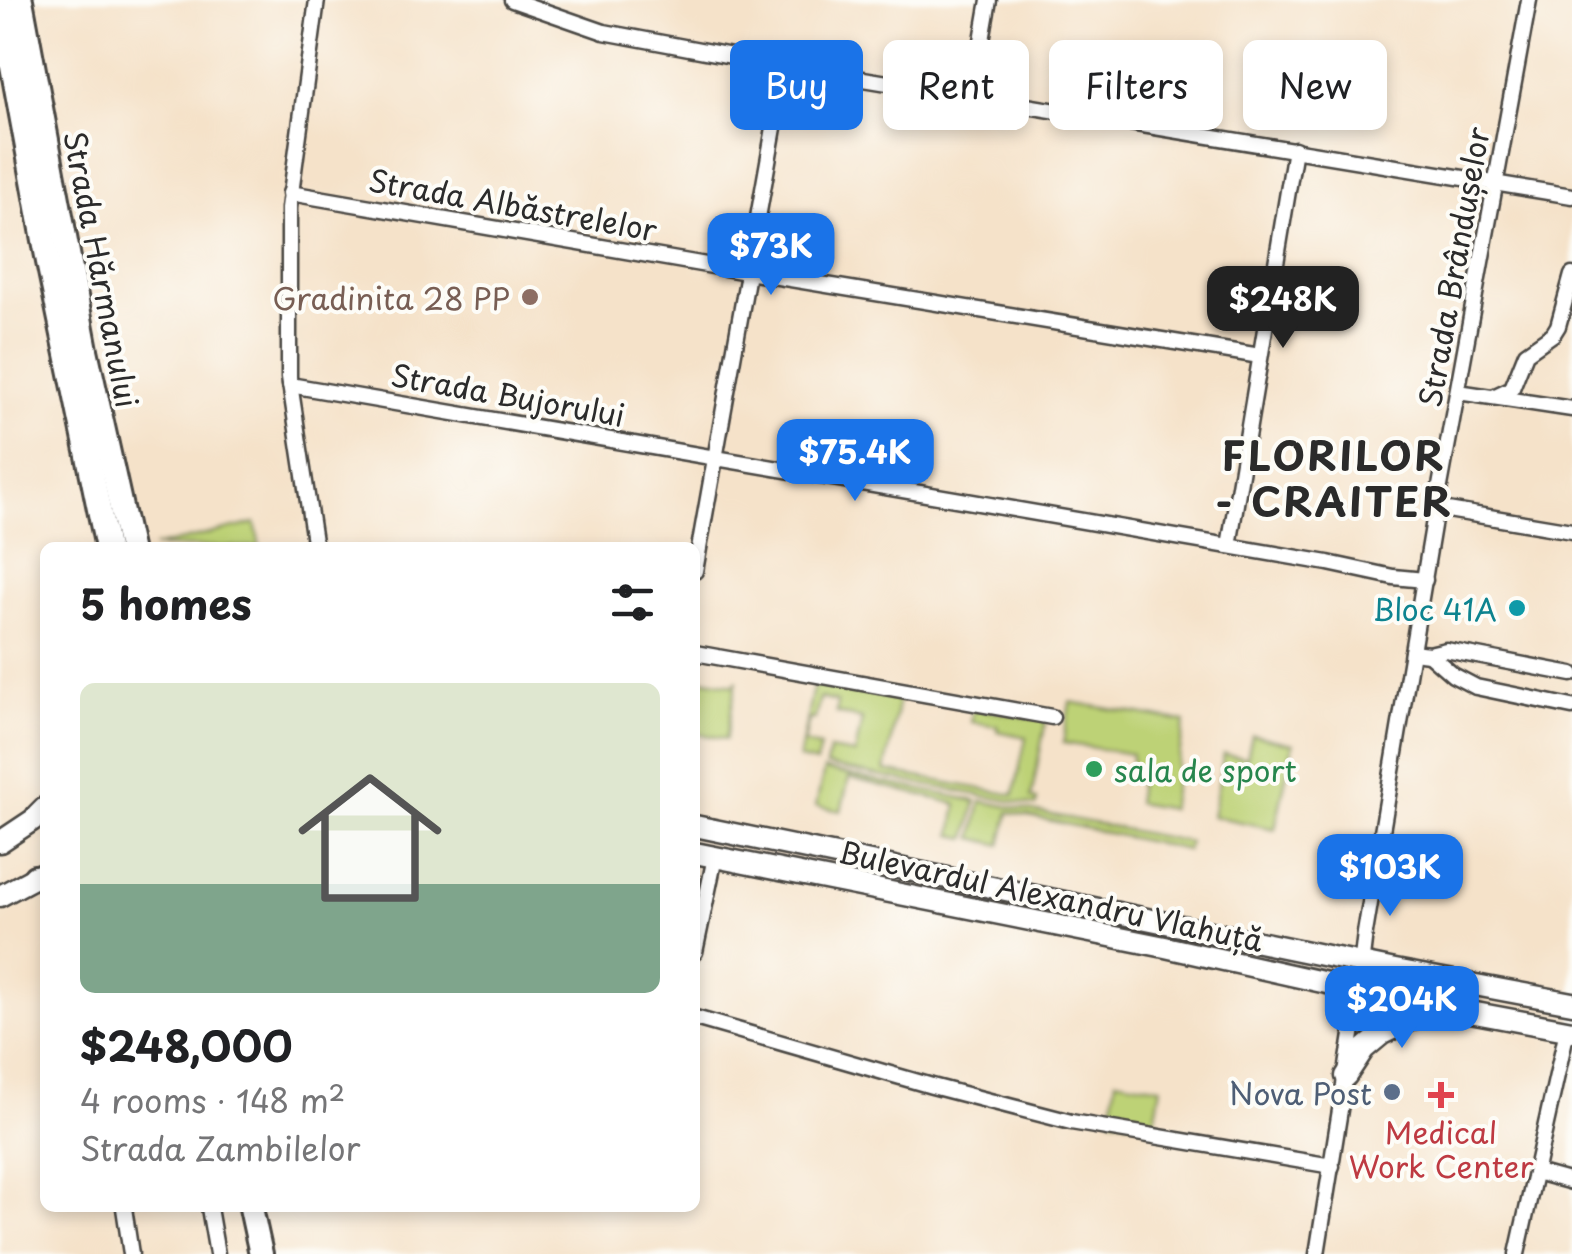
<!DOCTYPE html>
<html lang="en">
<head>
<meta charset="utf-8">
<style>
	:root { --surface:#fff; --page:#f2f2f2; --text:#202124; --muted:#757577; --accent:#1a73e8 }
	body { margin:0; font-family:"Playpen Sans",sans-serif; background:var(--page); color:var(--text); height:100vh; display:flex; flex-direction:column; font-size:38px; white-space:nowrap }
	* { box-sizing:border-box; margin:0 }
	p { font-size:32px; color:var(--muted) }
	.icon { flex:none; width:55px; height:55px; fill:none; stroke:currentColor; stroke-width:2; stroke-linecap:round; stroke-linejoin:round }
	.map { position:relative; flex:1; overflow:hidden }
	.panel { position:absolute; left:40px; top:542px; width:660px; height:670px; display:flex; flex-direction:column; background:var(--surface); border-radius:15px; box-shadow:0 5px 15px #0003 }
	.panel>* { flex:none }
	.top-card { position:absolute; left:730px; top:40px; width:690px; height:90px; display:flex; gap:20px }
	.price { position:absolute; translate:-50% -85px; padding:0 22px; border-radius:20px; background:var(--accent); color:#fff; font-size:32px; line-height:65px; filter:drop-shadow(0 2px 5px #0008) }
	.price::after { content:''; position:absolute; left:50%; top:60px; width:30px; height:22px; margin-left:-15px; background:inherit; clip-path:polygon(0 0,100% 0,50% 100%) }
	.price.on { background:#222; color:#fff }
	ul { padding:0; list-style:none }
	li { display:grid; align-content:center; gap:20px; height:530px; padding:0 40px }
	li span { display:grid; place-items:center; height:310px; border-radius:15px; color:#555 }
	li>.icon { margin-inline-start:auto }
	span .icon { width:180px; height:180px; fill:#fffc; stroke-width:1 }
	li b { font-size:42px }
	h2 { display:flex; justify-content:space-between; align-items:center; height:120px; padding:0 40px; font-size:42px }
	.tag { padding:0 35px; border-radius:15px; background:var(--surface); box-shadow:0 5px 15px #0003; font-size:35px; line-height:90px }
	.tag.on { background:var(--accent); color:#fff }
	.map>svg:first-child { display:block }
	.green { fill:#bdd276; stroke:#747e50; stroke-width:2.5 }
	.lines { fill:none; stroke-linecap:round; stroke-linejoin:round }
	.street-casing { stroke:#494643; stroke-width:19 }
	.secondary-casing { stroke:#494643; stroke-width:25 }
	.primary-casing { stroke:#494643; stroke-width:28 }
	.street { stroke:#fff; stroke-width:14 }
	.secondary { stroke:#fff; stroke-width:20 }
	.primary { stroke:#fff; stroke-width:22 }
	.education-dot { fill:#8d6e63; stroke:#fdfcf7; stroke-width:4 }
	.culture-dot { fill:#0f9aa8; stroke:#fdfcf7; stroke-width:4 }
	.leisure-dot { fill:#2e9e5b; stroke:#fdfcf7; stroke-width:4 }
	.service-dot { fill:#5c6f8a; stroke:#fdfcf7; stroke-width:4 }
	.health-dot { fill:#e0444e; stroke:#fdfcf7; stroke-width:4 }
	.labels { text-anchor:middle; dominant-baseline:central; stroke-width:8; stroke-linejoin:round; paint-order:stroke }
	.street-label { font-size:30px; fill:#2b2b2b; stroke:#fdfcf7 }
	.education-label { font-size:30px; fill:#785e54; stroke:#fdfcf7; text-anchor:end }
	.culture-label { font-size:30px; fill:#0d838f; stroke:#fdfcf7; text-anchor:end }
	.leisure-label { font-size:30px; fill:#27864d; stroke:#fdfcf7; text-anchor:start }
	.service-label { font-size:30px; fill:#4e5e75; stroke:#fdfcf7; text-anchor:end }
	.health-label { font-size:30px; fill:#be3a42; stroke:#fdfcf7 }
	.district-label { font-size:40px; font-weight:bold; letter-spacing:2.5px; fill:#2b2b2b; stroke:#fdfcf7 }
</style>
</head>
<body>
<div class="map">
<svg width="1572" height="1254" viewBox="0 0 1572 1254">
	<rect width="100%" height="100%" fill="#fdfcf7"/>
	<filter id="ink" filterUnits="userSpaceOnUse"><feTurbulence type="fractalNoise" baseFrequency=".01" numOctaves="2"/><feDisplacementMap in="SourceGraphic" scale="20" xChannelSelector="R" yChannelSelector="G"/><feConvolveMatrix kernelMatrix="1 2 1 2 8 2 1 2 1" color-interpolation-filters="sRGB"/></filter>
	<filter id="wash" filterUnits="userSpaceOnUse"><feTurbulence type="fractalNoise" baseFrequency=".0048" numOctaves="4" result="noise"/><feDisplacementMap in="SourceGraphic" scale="40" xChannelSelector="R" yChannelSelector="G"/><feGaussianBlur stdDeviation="2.25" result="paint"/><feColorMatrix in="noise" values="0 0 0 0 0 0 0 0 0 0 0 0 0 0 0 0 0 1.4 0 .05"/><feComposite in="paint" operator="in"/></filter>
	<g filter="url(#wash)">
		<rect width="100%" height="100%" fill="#f5e2c9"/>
		<!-- green -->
		<g class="green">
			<polygon points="255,523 260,547 154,547"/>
			<polygon points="695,678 735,685 737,680 726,739 695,733"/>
			<polygon points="815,684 899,699 885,771 1014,795 1026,737 997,731 998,726 971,722 973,708 1046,720 1031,798 1037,800 1036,806 826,766 829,750 855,754 862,719 836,713 837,702 820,698 815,719 809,719 804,743 820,747 816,763 799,759 812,692"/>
			<polygon points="1070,702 1185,722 1170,809 1136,803 1139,781 1129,779 1132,754 1063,743"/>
			<polygon points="1252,735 1293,744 1275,829 1212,816 1224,754 1247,758"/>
			<polygon points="824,770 976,801 967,838 952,835 957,804 849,778 841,811 816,806"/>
			<polygon points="981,801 1189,842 1187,850 1009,812 1001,845 973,838"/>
			<polygon points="1116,1079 1161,1087 1154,1126 1111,1118"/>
		</g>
	</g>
	<g filter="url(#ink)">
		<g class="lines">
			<!-- street casing -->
			<g class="street-casing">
				<g id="street">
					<polyline points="512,0 604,32 785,66 1572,196"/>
					<polyline points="972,98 989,0"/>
					<polyline points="290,193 741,271 1260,356"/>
					<polyline points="290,385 1328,563 1393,577 1425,580"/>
					<polyline points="1458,392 1572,409"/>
					<polyline points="1493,397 1512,388 1526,353 1553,334 1558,326 1572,275"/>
					<polyline points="1436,508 1572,531"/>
					<polyline points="1229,546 1295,149"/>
					<polyline points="315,548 289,377 289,208 317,0"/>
					<polyline points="695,571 785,66"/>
					<polyline points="1412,652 1429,654 1446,650 1572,674"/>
					<polyline points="695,653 1052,717"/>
					<polyline points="1429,654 1453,675 1476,687 1572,707"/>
					<polyline points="695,952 715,857"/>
					<polyline points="695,1018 932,1086 1071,1122 1332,1166"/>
					<polyline points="1536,1172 1572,1182"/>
					<polyline points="124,1208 131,1254"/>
					<polyline points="209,1208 217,1254"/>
					<polyline points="1317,1254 1355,1016 1365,933 1436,508 1529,0"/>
					<polyline points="1517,1254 1567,1030"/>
				</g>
			</g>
			<!-- secondary casing -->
			<g class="secondary-casing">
				<g id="secondary">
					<polyline points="695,826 1395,970 1572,1003"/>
					<polyline points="0,842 45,812"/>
					<polyline points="695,853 1165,947 1390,997 1572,1031"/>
					<polyline points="0,896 45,872"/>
					<polyline points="1346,1076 1364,1049 1382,1034 1441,1006"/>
				</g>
			</g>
			<!-- primary casing -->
			<g class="primary-casing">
				<g id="primary">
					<polyline points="0,0 48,262 107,548"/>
					<polyline points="21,0 86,350 130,548"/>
					<polyline points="38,816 45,809"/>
					<polyline points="35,877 45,876"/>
					<polyline points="251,1208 261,1254"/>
				</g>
			</g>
			<!-- street -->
			<use href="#street" class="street"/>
			<!-- secondary -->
			<use href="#secondary" class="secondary"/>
			<!-- primary -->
			<use href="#primary" class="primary"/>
		</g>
	</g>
	<!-- markers -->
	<circle class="education-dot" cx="530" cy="297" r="10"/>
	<circle class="culture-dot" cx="1517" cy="608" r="10"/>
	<circle class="leisure-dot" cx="1094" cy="769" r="10"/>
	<circle class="service-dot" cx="1392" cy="1092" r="10"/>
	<path class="health-dot" d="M1436 1080h10v10h10v10h-10v10h-10v-10h-10v-10h10z"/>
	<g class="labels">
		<!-- street labels -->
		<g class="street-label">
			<text transform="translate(513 204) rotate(10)">Strada Albăstrelelor</text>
			<text transform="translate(1453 267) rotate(-80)">Strada Brândușelor</text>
			<text transform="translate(102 269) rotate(79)">Strada Hărmanului</text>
			<text transform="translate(508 394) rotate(10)">Strada Bujorului</text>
			<text transform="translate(1051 895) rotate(12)">Bulevardul Alexandru Vlahuță</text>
		</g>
		<!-- education labels -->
		<g class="education-label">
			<text x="510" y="297">Gradinita 28 PP</text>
		</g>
		<!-- culture labels -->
		<g class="culture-label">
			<text x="1497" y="608">Bloc 41A</text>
		</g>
		<!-- leisure labels -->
		<g class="leisure-label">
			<text x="1114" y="769">sala de sport</text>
		</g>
		<!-- service labels -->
		<g class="service-label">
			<text x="1372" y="1092">Nova Post</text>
		</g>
		<!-- health labels -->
		<g class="health-label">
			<text x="1441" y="1131">Medical<tspan x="1441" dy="34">Work Center</tspan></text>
		</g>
		<!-- district labels -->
		<g class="district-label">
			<text x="1334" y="454">FLORILOR<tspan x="1334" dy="46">- CRAITER</tspan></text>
		</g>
	</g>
</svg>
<b class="price" style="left:771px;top:298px">$73K</b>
<b class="price on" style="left:1283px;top:351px">$248K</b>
<b class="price" style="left:855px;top:504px">$75.4K</b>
<b class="price" style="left:1390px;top:919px">$103K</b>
<b class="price" style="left:1402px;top:1051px">$204K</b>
<div class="top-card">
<a class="tag on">Buy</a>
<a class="tag">Rent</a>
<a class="tag">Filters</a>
<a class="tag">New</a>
</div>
<section class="panel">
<h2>5 homes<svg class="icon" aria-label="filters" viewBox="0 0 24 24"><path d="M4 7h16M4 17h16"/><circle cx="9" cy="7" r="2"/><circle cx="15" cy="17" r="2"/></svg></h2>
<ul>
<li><span style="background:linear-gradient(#dfe7d0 65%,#7fa58c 0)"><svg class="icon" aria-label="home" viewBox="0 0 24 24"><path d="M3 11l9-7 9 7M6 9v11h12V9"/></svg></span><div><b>$248,000</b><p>4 rooms · 148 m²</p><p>Strada Zambilelor</p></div></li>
</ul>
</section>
</div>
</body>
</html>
